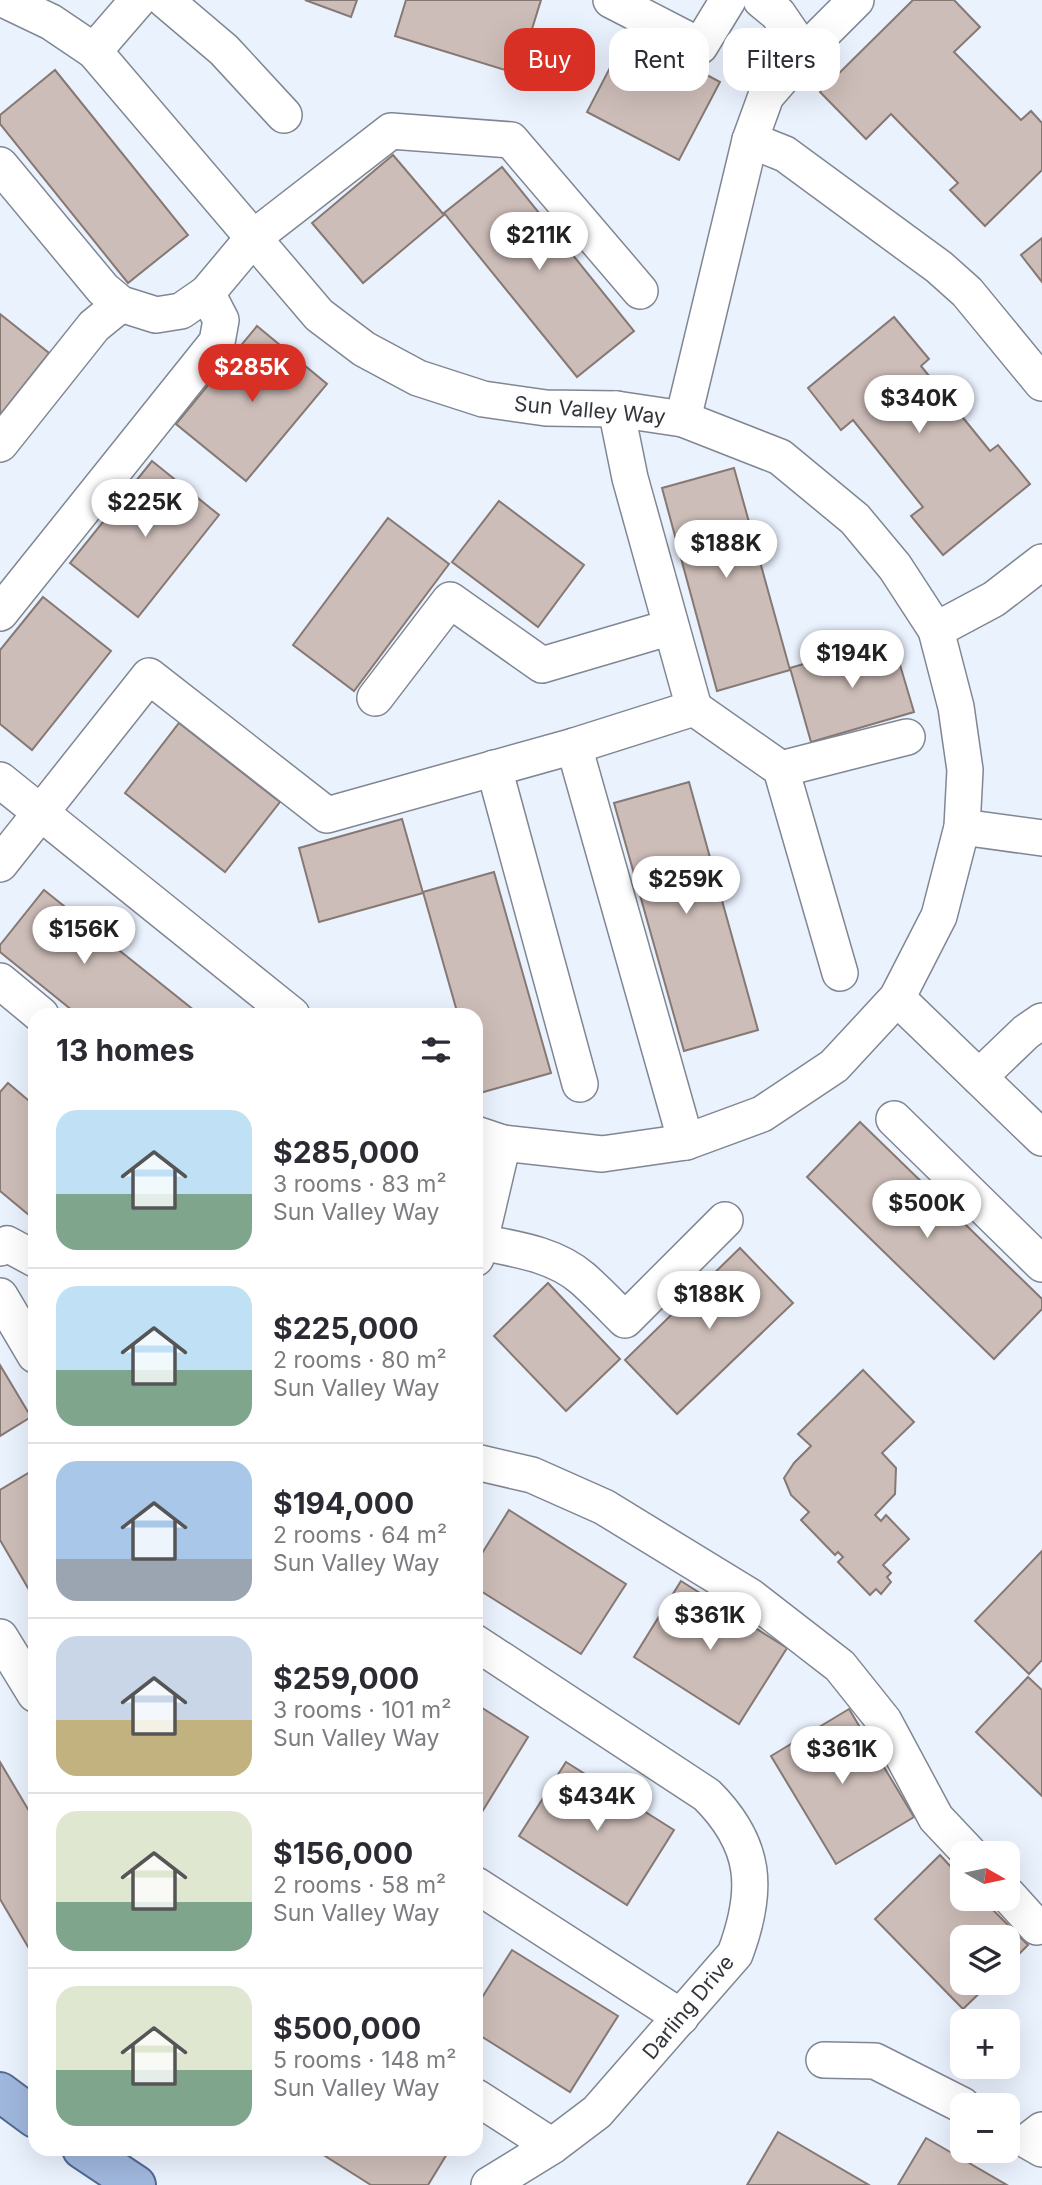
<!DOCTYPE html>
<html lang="en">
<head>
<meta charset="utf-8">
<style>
	:root { --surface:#fff; --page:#f2f2f3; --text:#2b2b33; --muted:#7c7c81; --line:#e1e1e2; --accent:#d93025 }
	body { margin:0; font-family:Inter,sans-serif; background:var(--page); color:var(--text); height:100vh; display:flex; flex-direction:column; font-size:26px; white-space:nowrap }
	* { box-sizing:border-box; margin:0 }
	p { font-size:23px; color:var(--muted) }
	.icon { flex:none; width:38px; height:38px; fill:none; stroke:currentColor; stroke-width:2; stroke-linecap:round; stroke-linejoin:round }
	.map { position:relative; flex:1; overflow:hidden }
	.details { position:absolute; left:28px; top:1008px; width:455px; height:1148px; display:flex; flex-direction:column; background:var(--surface); border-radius:21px; box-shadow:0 7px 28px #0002 }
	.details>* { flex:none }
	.banner { position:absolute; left:504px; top:28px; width:432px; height:63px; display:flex; gap:14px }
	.needle { width:46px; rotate:99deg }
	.controls { position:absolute; left:950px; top:1841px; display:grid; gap:14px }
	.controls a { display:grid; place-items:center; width:70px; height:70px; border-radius:14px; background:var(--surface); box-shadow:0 7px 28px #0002; font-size:35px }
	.price { position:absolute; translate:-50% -60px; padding:0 16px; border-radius:24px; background:#fff; color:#222; font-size:23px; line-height:46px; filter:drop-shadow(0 2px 4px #0008) }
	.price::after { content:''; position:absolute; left:50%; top:42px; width:21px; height:16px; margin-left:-10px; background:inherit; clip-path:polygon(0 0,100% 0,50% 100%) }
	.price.on { background:var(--accent); color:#fff }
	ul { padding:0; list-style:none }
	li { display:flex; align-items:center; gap:21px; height:175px; padding:0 28px }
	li+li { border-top:2px solid var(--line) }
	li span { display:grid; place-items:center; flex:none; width:196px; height:140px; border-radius:21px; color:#555 }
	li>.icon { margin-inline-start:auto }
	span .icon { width:84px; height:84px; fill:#fffc; stroke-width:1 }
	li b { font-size:30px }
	h2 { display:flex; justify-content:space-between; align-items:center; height:84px; padding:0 28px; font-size:30px }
	.tag { padding:0 24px; border-radius:21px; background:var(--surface); box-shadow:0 7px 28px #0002; font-size:24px; line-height:63px }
	.tag.on { background:var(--accent); color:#fff }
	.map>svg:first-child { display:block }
	.building { fill:#cdbdb8; stroke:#867873; stroke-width:2 }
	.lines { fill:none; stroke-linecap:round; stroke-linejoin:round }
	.minor-casing { stroke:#808792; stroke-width:38 }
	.major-casing { stroke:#516a95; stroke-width:42 }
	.minor { stroke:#fff; stroke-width:35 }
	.major { stroke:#a0b7dd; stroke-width:38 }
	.labels { text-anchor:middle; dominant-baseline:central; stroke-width:7; stroke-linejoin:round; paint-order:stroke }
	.street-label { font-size:21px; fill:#32353a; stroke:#fefefe }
</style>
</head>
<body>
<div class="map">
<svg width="1042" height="2185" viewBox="0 0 1042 2185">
	<rect width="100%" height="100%" fill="#eaf2fe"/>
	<!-- building -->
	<g class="building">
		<polygon points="305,0 357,0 351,17"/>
		<polygon points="406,0 541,0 518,74 395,36"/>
		<polygon points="913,0 954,0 980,27 954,52 1021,120 1031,111 1042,123 1042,170 985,226 950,190 958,183 891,114 866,139 820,92"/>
		<polygon points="628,33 720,82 679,160 587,112"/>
		<polygon points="55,70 188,235 128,283 0,124 0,115"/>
		<polygon points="393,155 444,215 363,283 312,223"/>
		<polygon points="502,167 634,331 577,377 444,213"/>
		<polygon points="1042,238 1042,282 1021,255"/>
		<polygon points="0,314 49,353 0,415"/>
		<polygon points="894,317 929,359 921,366 990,451 998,445 1030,484 943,555 911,516 923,507 853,420 841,430 808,388"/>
		<polygon points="257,326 327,384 246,481 176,424"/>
		<polygon points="152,461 219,515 138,617 70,563"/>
		<polygon points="734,468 790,670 717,691 662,488"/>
		<polygon points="499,501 584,565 538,627 452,562"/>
		<polygon points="388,518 449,564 354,691 293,645"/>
		<polygon points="43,597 111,651 32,750 0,724 0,650"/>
		<polygon points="892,638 914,712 811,742 790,668"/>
		<polygon points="179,723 280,802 225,872 125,793"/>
		<polygon points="689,782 758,1030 684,1051 614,803"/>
		<polygon points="402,819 423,893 319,922 299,848"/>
		<polygon points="494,872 551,1073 480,1093 476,1080 476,1015 458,1015 423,892"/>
		<polygon points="44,890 200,1015 78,1015 0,952 0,945"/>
		<polygon points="8,1083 35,1106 35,1220 0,1191 0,1092"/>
		<polygon points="860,1122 1042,1299 1042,1309 994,1359 807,1177"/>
		<polygon points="740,1248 793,1303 677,1414 625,1360"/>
		<polygon points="548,1283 620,1359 566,1411 494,1336"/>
		<polygon points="0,1365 31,1417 0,1436"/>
		<polygon points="863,1370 914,1422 882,1453 896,1468 895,1494 875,1515 881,1521 886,1515 909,1539 883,1565 891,1573 887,1577 891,1582 881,1594 876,1589 870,1595 838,1562 843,1557 838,1552 835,1555 801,1520 809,1512 791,1495 784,1478 794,1463 811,1446 798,1434"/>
		<polygon points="35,1469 35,1600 0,1540 0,1490"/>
		<polygon points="509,1510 626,1584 581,1654 476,1588 476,1563"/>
		<polygon points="1042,1551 1042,1660 1029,1674 975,1621"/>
		<polygon points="681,1581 787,1648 739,1724 634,1657"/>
		<polygon points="1028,1677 1042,1690 1042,1796 976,1732"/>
		<polygon points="476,1704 528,1737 482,1812 476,1809"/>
		<polygon points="849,1709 914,1817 836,1864 771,1756"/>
		<polygon points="0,1762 35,1821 35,1950 31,1952 0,1899"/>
		<polygon points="566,1762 674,1830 627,1905 519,1836"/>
		<polygon points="940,1855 962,1879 962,1899 982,1899 1028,1945 1008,1965 1008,1937 962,1937 962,1983 990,1983 963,2009 875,1919"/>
		<polygon points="512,1950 618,2016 570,2092 476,2033 476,2007"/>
		<polygon points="778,2132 869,2185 747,2185"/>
		<polygon points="926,2138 1007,2185 898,2185"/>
		<polygon points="314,2149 450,2149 428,2185 371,2185"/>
	</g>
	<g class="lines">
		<!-- minor casing -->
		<g class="minor-casing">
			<g id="minor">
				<polyline points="5,0 51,22 94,51 319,315 364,349 418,378 483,399 546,408 616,409 683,419 780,457 855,519 895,567 936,630 956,707 965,770 962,827 939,916 897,998 834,1066 762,1114 686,1142 602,1154 503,1143 476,1134"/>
				<polyline points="165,0 224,50 284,115"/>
				<polyline points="611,0 700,46 728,0"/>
				<polyline points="761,0 778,14 804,52"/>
				<polyline points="94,51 138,0"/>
				<polyline points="750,140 785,154 939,267 967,292 1042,383"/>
				<polyline points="0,165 103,289 121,304 156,315 181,311 207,293 253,238 391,131 511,140 640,291"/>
				<polyline points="683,419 750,140 766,96 804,52 856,0"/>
				<polyline points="0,444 94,326 121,304"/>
				<polyline points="0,613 217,342 221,320 207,293"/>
				<polyline points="936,630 994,599 1042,562"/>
				<polyline points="375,698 450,600 542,665 671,627"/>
				<polyline points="694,708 781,769 840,973"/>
				<polyline points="574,746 686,1142"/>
				<polyline points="494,768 580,1084"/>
				<polyline points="781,769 907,737"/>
				<polyline points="0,780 292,1015"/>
				<polyline points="962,827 1042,838"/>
				<polyline points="0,864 149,676 327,815 574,746 694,708 630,478 616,409"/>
				<polyline points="0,981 41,1015"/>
				<polyline points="897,998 1042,1138"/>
				<polyline points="979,1077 1026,1032 1042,1021"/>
				<polyline points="894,1119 1042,1264"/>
				<path d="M480,1242C515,1249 554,1254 582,1278C597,1291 611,1306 625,1320L725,1220"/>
				<polyline points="0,1248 7,1244 35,1259"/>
				<polyline points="476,1258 503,1143"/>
				<polyline points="0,1296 35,1355"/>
				<polyline points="476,1462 532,1475 604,1507 751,1597 840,1666 884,1721 936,1818 969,1853"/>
				<polyline points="0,1637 35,1694"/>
				<path d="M476,1643L707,1795C757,1845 759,1890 735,1954L597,2112L552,2146L489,2185"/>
				<polyline points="476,1885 681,2017"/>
				<polyline points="1008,1895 1037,1927"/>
				<polyline points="824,2060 875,2061 962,2105"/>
				<polyline points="476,2097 552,2146"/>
				<polyline points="1042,2130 1028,2141 1042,2149"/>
			</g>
		</g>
		<!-- major casing -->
		<g class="major-casing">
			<g id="major">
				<polyline points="0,2092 35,2118"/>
				<polyline points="82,2149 136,2185"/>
			</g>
		</g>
		<!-- minor -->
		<use href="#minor" class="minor"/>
		<!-- major -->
		<use href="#major" class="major"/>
	</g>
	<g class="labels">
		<!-- street labels -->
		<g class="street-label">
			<text transform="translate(590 410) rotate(5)">Sun Valley Way</text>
			<text transform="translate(688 2007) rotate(-50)">Darling Drive</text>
		</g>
	</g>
</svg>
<div class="controls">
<a><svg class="needle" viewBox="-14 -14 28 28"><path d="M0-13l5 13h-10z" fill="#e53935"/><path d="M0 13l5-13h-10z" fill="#7c7c81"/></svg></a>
<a><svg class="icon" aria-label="layers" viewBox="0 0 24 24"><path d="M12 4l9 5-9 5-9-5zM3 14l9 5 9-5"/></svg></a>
<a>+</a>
<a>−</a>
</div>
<b class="price" style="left:539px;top:272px">$211K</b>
<b class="price on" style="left:252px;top:404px">$285K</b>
<b class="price" style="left:919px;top:435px">$340K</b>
<b class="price" style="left:145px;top:539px">$225K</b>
<b class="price" style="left:726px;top:580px">$188K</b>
<b class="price" style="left:852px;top:690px">$194K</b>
<b class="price" style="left:686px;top:916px">$259K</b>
<b class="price" style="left:84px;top:966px">$156K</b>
<b class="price" style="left:927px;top:1240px">$500K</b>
<b class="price" style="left:709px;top:1331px">$188K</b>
<b class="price" style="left:710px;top:1652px">$361K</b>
<b class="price" style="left:842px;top:1786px">$361K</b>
<b class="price" style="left:597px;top:1833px">$434K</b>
<div class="banner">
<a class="tag on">Buy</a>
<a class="tag">Rent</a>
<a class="tag">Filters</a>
</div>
<section class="details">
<h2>13 homes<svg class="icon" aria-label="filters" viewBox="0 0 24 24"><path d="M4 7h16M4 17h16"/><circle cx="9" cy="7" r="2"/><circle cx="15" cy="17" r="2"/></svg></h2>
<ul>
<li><span style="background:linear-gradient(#bfe0f5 60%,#7fa58c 0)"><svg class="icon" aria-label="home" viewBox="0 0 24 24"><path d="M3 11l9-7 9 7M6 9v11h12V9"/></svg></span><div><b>$285,000</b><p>3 rooms · 83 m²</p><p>Sun Valley Way</p></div></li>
<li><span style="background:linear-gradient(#bfe0f5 60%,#7fa58c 0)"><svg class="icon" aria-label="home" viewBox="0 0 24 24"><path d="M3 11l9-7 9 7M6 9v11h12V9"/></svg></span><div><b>$225,000</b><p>2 rooms · 80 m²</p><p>Sun Valley Way</p></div></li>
<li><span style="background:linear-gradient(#a9c7e8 70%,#9aa5b1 0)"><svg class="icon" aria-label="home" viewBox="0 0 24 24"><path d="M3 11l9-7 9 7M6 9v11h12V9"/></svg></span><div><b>$194,000</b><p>2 rooms · 64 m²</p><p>Sun Valley Way</p></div></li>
<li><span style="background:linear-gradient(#c9d6e8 60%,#c2b280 0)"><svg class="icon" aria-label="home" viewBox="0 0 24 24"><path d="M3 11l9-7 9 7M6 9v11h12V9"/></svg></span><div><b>$259,000</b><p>3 rooms · 101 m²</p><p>Sun Valley Way</p></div></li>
<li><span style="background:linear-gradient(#dfe7d0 65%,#7fa58c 0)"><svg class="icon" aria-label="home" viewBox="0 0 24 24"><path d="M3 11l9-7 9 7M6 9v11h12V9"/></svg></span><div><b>$156,000</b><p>2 rooms · 58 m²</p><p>Sun Valley Way</p></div></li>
<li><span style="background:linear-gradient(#dfe7d0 60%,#7fa58c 0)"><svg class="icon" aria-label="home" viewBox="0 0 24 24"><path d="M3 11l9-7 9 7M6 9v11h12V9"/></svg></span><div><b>$500,000</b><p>5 rooms · 148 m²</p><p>Sun Valley Way</p></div></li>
</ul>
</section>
</div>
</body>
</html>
